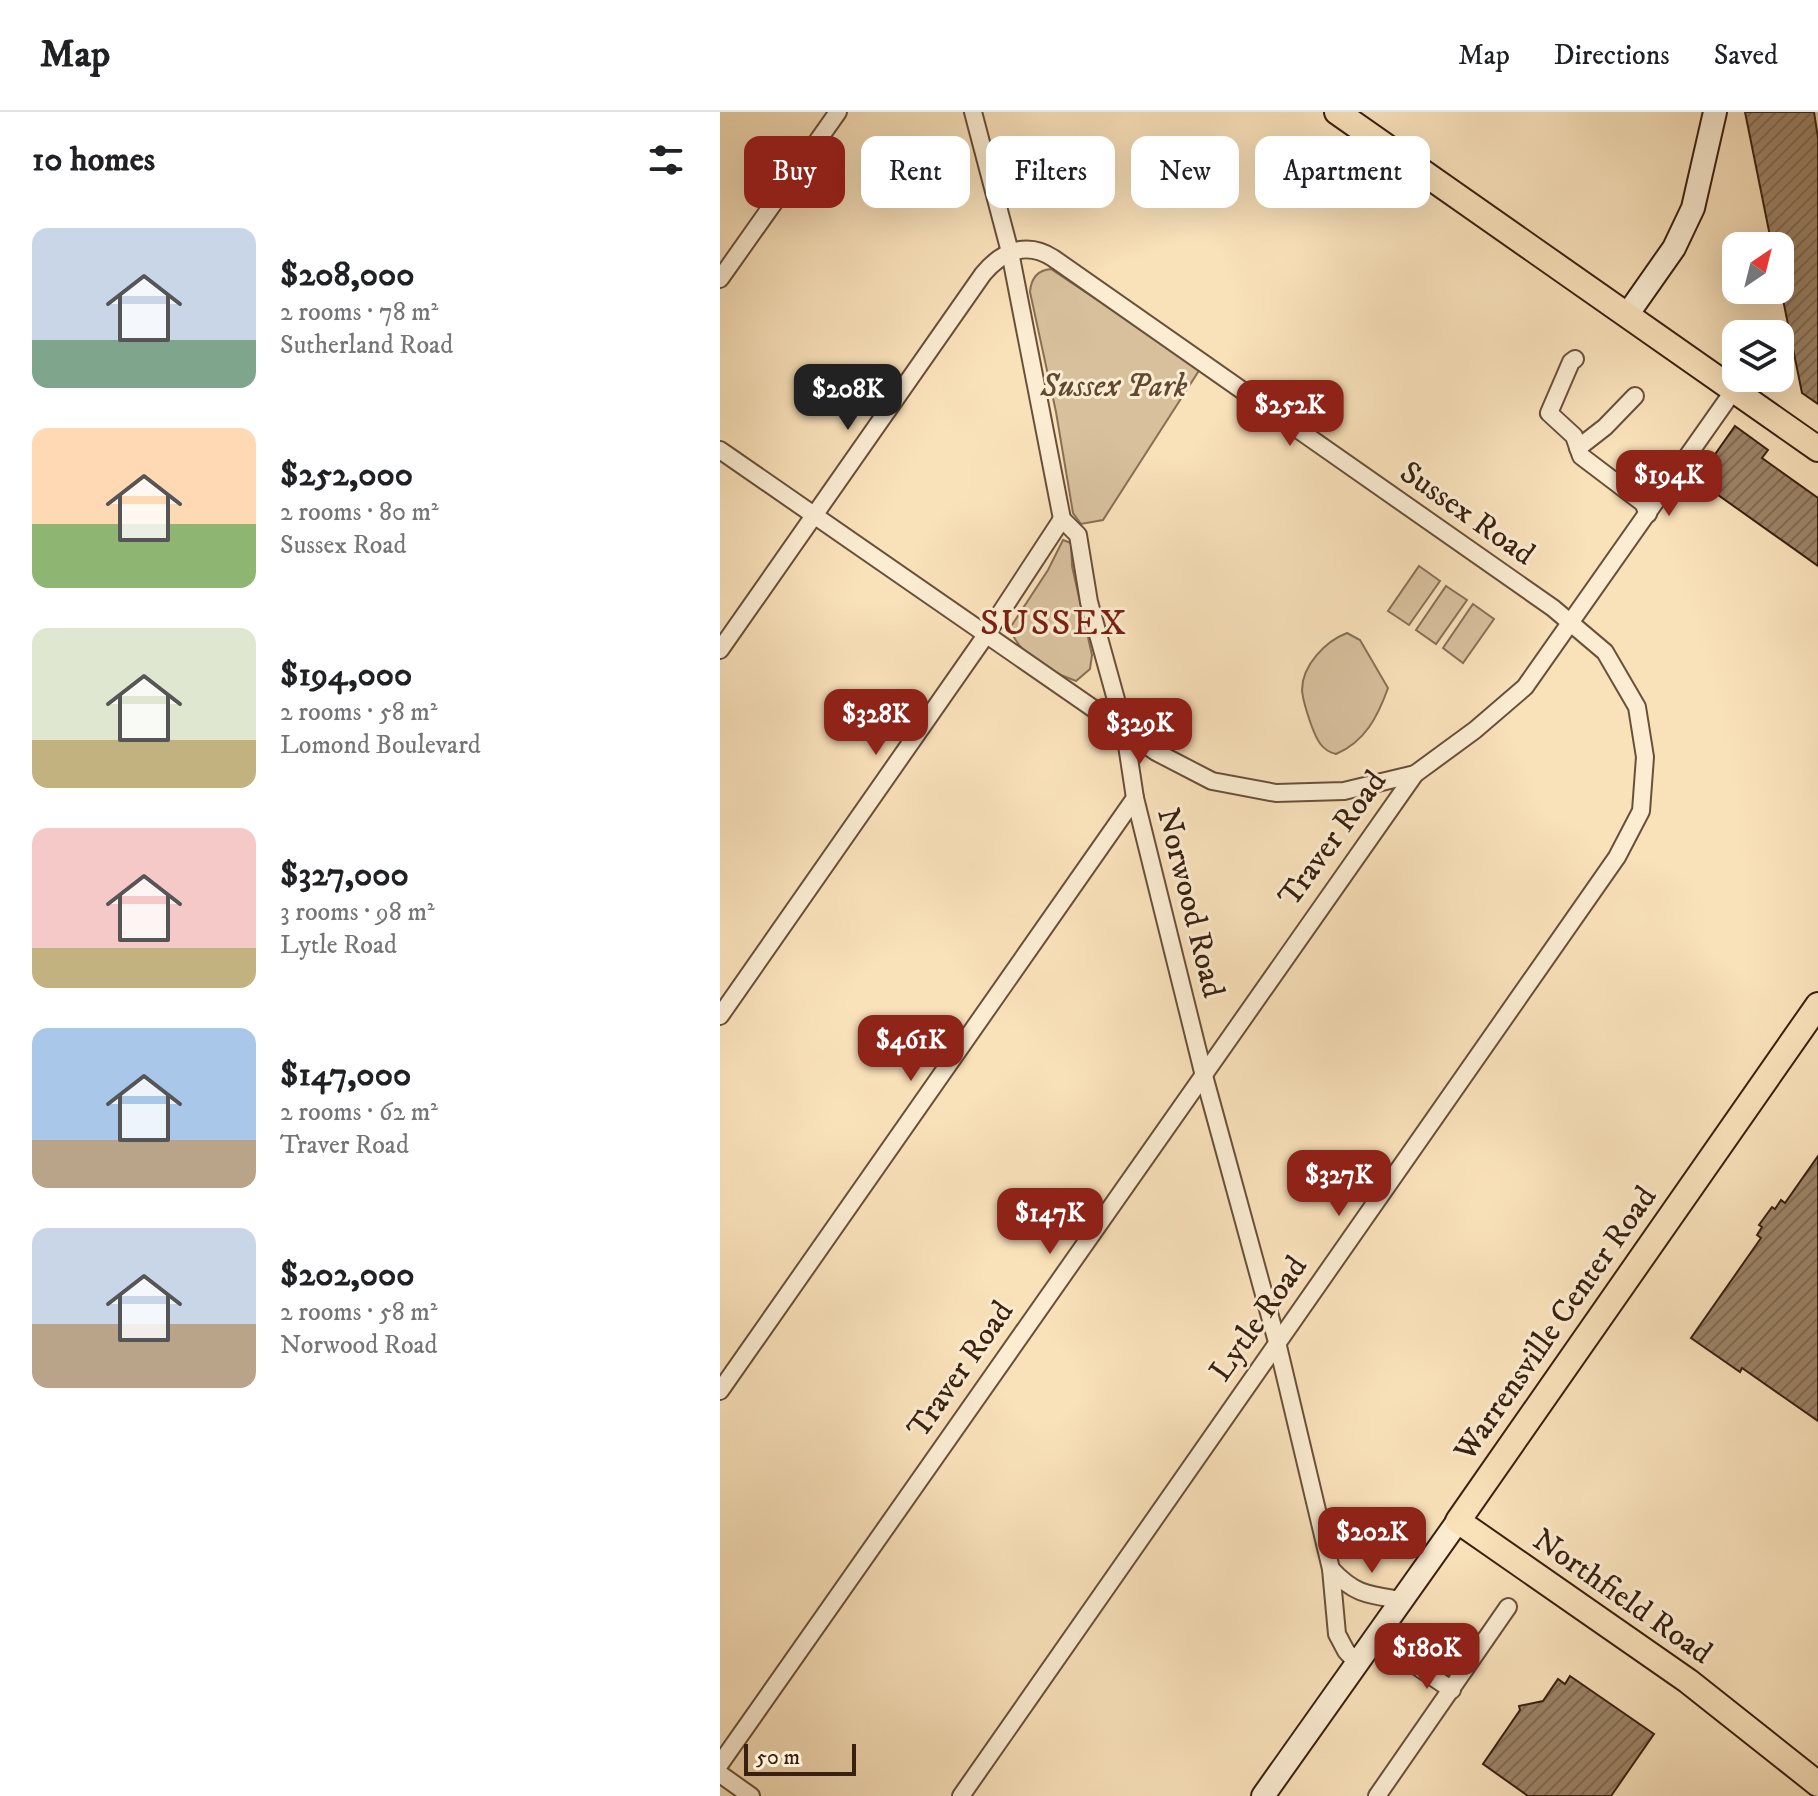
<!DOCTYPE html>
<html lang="en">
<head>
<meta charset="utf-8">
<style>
	:root { --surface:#fff; --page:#f2f2f2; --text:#202124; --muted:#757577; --line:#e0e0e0; --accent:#8f2418 }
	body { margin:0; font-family:"IM FELL DW Pica",serif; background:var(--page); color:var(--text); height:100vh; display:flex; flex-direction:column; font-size:30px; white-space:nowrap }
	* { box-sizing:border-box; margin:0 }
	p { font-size:26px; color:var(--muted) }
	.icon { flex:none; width:44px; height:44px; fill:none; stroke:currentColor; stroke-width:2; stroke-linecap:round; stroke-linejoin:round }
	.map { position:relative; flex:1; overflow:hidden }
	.details { display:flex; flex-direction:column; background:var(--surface); width:720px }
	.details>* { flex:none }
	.hud { position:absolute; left:24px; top:24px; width:760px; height:72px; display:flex; gap:16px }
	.needle { width:52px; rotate:35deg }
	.buttons { position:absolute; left:1002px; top:120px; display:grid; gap:16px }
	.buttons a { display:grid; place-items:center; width:72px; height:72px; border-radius:16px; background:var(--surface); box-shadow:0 8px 32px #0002; font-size:40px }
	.scale { position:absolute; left:24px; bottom:20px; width:112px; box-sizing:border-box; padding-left:8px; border:4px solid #392010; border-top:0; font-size:22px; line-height:28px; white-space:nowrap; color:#392010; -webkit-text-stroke:6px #fbecd2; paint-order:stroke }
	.price { position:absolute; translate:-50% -68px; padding:0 18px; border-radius:16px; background:var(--accent); color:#fff; font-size:26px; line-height:52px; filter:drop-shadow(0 2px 4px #0008) }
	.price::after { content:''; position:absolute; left:50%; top:48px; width:24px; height:18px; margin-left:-12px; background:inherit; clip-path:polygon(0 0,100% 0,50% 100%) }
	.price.selected { background:#222; color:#fff }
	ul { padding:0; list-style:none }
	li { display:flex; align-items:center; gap:24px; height:200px; padding:0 32px }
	li span { display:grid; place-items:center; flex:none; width:224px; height:160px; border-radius:16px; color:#555 }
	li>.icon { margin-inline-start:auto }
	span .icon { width:96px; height:96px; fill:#fffc; stroke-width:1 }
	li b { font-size:34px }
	h2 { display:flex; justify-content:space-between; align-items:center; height:96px; padding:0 32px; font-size:34px }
	.chip { padding:0 28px; border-radius:16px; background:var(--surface); box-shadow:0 8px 32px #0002; font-size:28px; line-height:72px }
	.chip.selected { background:var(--accent); color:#fff }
	header { display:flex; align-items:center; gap:48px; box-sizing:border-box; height:112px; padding:0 40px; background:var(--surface); border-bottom:2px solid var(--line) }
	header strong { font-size:38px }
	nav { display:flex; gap:44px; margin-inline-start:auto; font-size:28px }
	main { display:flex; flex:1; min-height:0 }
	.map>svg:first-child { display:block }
	.park { fill:#d8c09d; stroke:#887056; stroke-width:2 }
	.building { fill:url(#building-hatch); stroke:#392010; stroke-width:2 }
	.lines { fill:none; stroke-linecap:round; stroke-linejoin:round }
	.street-casing { stroke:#69503a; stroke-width:20 }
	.secondary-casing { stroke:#392010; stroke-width:26 }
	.primary-casing { stroke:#392010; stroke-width:28 }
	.street { stroke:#fbecd2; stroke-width:16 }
	.secondary { stroke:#fbecd2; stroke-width:22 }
	.primary { stroke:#f9e1ba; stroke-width:24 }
	.labels { text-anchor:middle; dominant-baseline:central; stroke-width:6; stroke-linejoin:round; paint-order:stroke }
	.park-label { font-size:32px; font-style:italic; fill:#614833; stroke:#fbecd2 }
	.street-label { font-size:32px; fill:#392010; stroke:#fbecd2 }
	.quarter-label { font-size:36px; letter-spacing:2px; fill:#7a1f14; stroke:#fbecd2 }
</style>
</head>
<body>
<header>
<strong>Map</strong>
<nav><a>Map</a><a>Directions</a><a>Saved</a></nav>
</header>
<main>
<section class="details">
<h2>10 homes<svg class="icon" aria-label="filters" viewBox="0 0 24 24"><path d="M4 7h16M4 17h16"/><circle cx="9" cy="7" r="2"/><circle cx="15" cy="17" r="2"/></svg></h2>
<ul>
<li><span style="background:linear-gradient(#c9d6e8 70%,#7fa58c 0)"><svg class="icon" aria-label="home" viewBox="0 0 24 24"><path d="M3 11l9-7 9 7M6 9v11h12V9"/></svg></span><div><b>$208,000</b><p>2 rooms · 78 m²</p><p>Sutherland Road</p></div></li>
<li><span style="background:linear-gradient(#ffd9b3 60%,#8fb573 0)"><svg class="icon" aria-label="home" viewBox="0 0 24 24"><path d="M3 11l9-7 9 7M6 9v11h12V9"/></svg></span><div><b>$252,000</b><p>2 rooms · 80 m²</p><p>Sussex Road</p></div></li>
<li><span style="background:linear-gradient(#dfe7d0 70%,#c2b280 0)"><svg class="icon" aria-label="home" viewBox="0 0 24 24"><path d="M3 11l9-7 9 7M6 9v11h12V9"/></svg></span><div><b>$194,000</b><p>2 rooms · 58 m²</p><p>Lomond Boulevard</p></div></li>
<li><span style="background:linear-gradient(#f6c9c9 75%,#c2b280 0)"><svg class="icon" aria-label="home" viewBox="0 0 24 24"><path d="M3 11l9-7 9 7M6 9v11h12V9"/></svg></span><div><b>$327,000</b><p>3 rooms · 98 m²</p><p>Lytle Road</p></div></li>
<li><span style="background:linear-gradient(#a9c7e8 70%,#b9a48a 0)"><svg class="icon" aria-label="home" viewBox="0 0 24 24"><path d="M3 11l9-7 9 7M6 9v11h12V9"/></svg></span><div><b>$147,000</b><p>2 rooms · 62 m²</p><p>Traver Road</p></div></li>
<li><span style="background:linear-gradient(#c9d6e8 60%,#b9a48a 0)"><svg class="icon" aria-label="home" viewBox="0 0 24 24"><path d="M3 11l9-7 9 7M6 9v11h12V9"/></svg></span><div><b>$202,000</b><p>2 rooms · 58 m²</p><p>Norwood Road</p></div></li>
</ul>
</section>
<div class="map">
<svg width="1098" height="1684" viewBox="0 0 1098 1684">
	<defs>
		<pattern id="building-hatch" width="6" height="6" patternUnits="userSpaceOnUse" patternTransform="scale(2)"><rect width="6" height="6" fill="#9d8468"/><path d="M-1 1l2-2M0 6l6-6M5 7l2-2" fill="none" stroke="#816c54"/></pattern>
	</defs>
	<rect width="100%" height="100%" fill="#f9e1ba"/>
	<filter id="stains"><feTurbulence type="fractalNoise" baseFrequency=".0025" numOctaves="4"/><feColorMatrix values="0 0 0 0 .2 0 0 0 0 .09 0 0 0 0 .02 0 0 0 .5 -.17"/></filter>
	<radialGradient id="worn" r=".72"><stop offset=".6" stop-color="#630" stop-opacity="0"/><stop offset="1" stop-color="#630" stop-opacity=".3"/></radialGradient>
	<!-- park -->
	<g class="park">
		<path d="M331,157L480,257L383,408L361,412L353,401L336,300L310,180C311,167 317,158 331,157Z"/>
		<path d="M343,428L351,431L352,454L372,543L370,557L356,569C329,559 299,544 290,516L328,458Z"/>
		<polygon points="699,454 720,469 689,513 668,499"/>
		<polygon points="726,474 747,488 716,532 696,518"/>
		<polygon points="753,492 774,507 743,551 723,536"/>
		<path d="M627,521L640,528L668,576C658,604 645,630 616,642C602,639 597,628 592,615C588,604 583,590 582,578C582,553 606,529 627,521Z"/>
	</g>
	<!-- building -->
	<g class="building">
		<polygon points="1025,0 1094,0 1098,26 1098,292 1082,281 1060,173 1060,134 1052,134"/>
		<polygon points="1015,314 1048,338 1042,346 1098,386 1098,454 977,368"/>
		<polygon points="1098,1044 1098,1309 1022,1256 1020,1260 971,1226 1041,1126 1037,1123 1042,1115 1039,1113 1052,1095 1055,1097 1061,1088 1065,1091"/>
		<polygon points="850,1564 934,1622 891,1684 808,1684 763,1652 800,1598 799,1594 823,1589 838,1567 845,1572"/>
	</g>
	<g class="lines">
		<!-- street casing -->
		<g class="street-casing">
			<g id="street">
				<polyline points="253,0 290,140 342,407 358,423 369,490 405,620 415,686 483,960 557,1230 611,1457 617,1522 626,1539 637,1551"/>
				<polyline points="0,167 118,0"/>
				<polyline points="855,247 851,250 829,301 854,324 861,344 923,391 928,402"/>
				<polyline points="858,336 885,315 915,284"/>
				<polyline points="0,338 436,640 492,669 556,681 624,679 695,662 755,618 805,575 1014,278"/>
				<path d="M0,538L263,162C282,139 307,129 333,146L833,496L885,540L917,595L925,645L921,699L897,745L241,1684"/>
				<polyline points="0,904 266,523 342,407"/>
				<polyline points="0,1279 415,686"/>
				<path d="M611,1457C635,1483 649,1483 682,1488"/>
				<polyline points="655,1526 732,1578"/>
				<polyline points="0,1652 695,662"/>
				<polyline points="0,1662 31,1684"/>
				<polyline points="657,1684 788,1495"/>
			</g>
		</g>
		<!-- secondary casing -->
		<g class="secondary-casing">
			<g id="secondary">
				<polyline points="907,203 954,136 973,96 995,0"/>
				<polyline points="543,1684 738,1409"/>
			</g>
		</g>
		<!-- primary casing -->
		<g class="primary-casing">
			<g id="primary">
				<polyline points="617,0 1098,337"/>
				<polyline points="1098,893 738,1409 968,1569 1098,1672"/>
			</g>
		</g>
		<!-- street -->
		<use href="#street" class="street"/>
		<!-- secondary -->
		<use href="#secondary" class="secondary"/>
		<!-- primary -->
		<use href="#primary" class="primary"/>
	</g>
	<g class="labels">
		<!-- park labels -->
		<g class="park-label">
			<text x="394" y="275">Sussex Park</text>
		</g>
		<!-- street labels -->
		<g class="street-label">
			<text transform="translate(747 402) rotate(35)">Sussex Road</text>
			<text transform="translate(613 727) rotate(-54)">Traver Road</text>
			<text transform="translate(470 791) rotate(76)">Norwood Road</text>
			<text transform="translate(539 1207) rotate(-55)">Lytle Road</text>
			<text transform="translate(836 1212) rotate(-55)">Warrensville Center Road</text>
			<text transform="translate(241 1258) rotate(-55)">Traver Road</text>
			<text transform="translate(902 1485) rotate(35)">Northfield Road</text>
		</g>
		<!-- quarter labels -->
		<g class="quarter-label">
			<text x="334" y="511">SUSSEX</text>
		</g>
	</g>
	<rect width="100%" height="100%" filter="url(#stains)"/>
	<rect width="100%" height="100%" fill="url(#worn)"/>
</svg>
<div class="buttons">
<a><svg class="needle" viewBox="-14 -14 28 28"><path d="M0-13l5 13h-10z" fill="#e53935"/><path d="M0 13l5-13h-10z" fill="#757577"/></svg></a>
<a><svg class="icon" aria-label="layers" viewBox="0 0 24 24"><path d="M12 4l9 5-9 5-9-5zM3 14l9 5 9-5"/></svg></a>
</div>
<div class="scale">50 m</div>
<b class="price selected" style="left:128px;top:320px">$208K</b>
<b class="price" style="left:570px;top:336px">$252K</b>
<b class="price" style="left:949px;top:406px">$194K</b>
<b class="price" style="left:156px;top:645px">$328K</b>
<b class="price" style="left:420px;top:654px">$329K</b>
<b class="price" style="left:191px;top:971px">$461K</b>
<b class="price" style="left:619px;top:1106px">$327K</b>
<b class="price" style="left:330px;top:1144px">$147K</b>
<b class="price" style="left:652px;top:1463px">$202K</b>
<b class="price" style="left:707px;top:1579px">$180K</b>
<div class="hud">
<a class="chip selected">Buy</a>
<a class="chip">Rent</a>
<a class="chip">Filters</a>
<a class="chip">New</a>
<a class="chip">Apartment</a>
</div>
</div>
</main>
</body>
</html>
